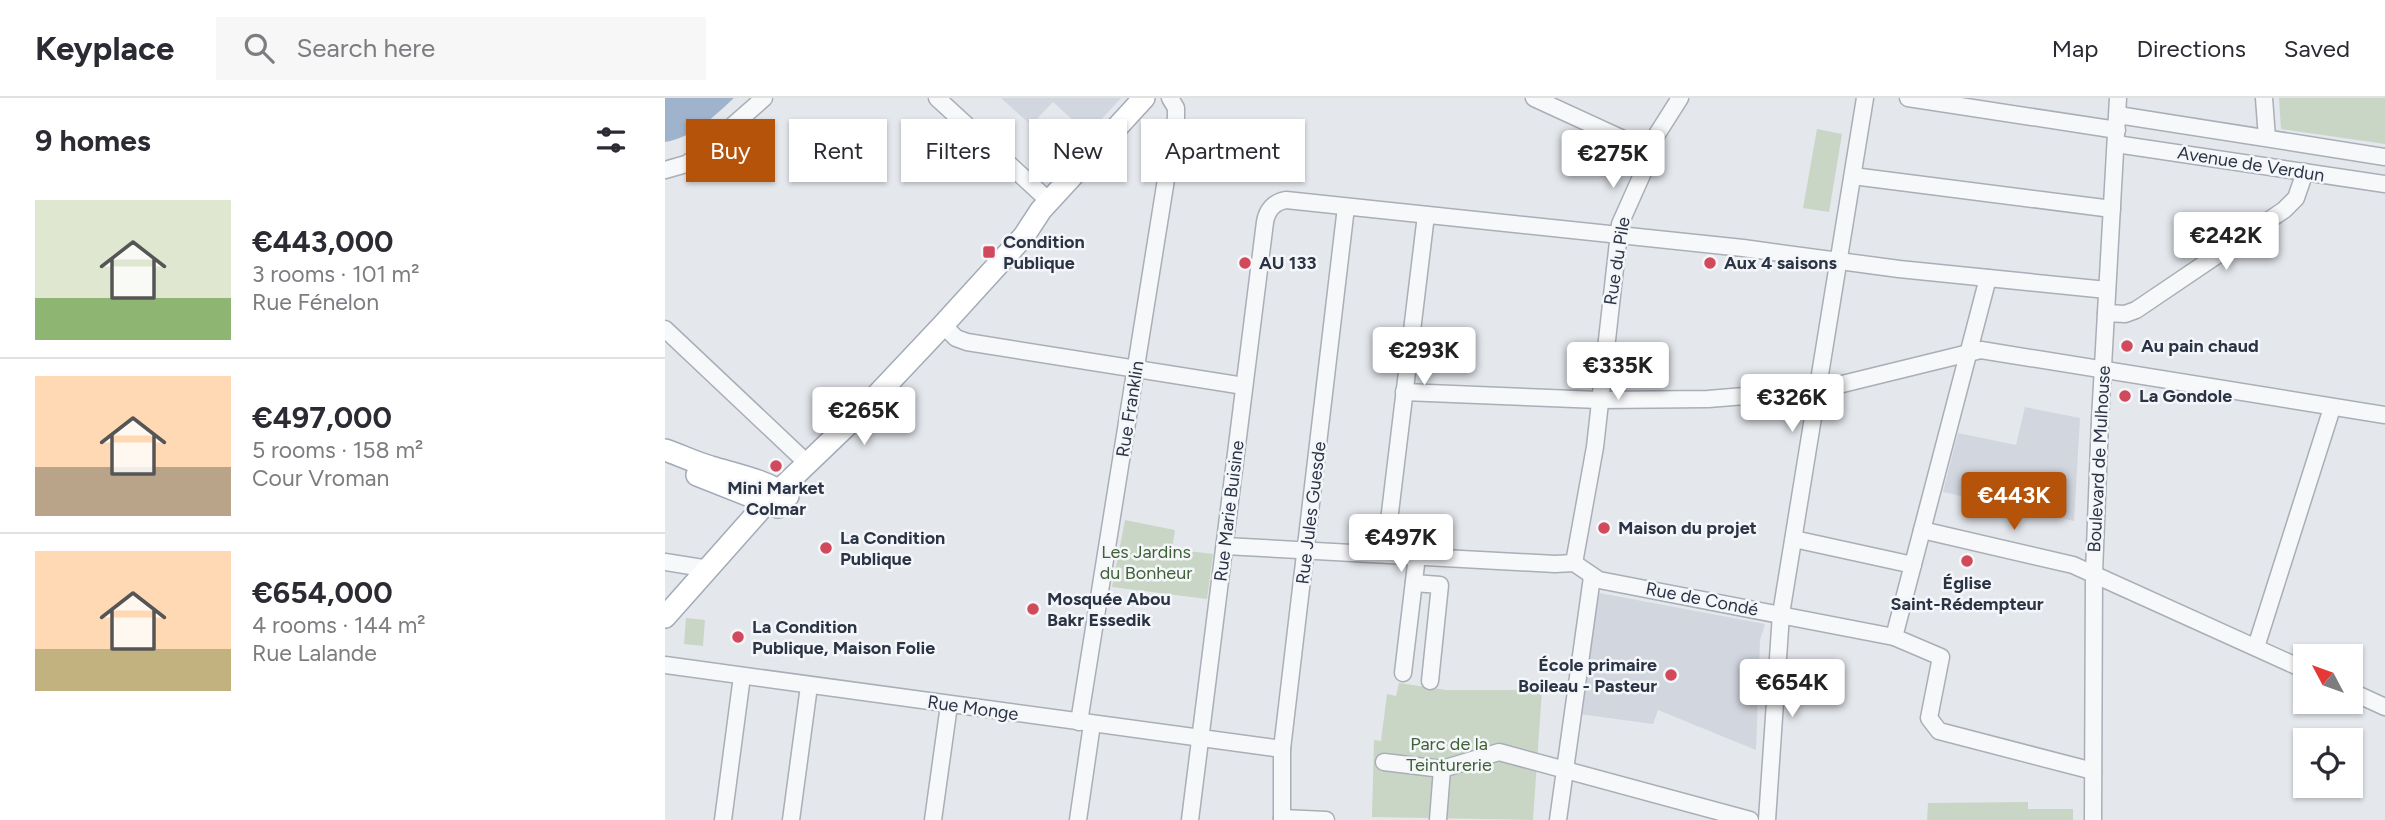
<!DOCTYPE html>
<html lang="en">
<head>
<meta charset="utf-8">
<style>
	:root { --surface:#fff; --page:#f7f7f7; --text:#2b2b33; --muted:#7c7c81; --line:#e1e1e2; --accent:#b45309 }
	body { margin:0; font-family:Figtree,sans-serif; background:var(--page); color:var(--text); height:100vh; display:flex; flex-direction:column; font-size:26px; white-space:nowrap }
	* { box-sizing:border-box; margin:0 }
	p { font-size:23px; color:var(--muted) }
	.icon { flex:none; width:38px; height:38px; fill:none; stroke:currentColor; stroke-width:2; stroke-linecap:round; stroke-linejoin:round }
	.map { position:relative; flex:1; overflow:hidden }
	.details { display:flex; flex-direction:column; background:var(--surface); width:665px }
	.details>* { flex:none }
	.guide { position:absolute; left:21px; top:21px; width:665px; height:63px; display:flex; gap:14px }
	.needle { width:46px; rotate:311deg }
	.tools { position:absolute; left:1628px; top:546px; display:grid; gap:14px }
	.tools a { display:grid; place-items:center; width:70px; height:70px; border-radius:0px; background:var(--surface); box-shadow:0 2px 5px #0004; font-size:35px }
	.price { position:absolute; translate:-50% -60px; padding:0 16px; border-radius:7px; background:#fff; color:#222; font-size:23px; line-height:46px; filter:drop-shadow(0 2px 4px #0008) }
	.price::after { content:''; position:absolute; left:50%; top:42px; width:21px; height:16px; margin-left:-10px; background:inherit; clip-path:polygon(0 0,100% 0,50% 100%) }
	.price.current { background:var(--accent); color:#fff }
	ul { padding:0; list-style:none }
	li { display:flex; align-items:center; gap:21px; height:175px; padding:0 35px }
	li+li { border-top:2px solid var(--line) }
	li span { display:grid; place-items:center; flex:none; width:196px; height:140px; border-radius:0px; color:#555 }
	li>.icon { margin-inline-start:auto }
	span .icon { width:84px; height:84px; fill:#fffc; stroke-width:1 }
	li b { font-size:30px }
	h2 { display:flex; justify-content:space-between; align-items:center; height:84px; padding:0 35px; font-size:30px }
	.tag { padding:0 24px; border-radius:0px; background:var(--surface); box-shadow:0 2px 5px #0004; font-size:24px; line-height:63px }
	.tag.current { background:var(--accent); color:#fff }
	header { display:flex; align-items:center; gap:42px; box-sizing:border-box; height:98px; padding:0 35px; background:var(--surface); border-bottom:2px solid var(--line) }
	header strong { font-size:33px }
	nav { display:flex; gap:38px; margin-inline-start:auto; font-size:24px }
	.search { width:490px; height:63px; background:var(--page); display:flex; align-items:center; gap:18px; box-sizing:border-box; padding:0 24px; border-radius:0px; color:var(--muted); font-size:26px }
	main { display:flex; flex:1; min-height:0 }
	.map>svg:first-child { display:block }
	.built { fill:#d2d6de }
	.green { fill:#c9d6c5 }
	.water { fill:#9fb4cc }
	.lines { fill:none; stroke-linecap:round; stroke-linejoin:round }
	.minor-casing { stroke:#a9aeb7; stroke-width:19 }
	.major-casing { stroke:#a3abb8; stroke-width:24 }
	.minor { stroke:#f7f8fa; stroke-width:16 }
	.major { stroke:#fff; stroke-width:21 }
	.poi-dot { fill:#d1495b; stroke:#f4f6f9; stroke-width:2.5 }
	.labels { text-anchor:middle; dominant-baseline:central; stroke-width:5; stroke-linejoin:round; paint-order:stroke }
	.street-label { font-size:18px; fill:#2b3445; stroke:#f4f6f9 }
	.poi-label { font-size:18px; font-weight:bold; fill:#2b3445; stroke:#f4f6f9; text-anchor:start }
	.park-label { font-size:18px; fill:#3f6138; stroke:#f4f6f9 }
</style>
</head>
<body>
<header>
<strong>Keyplace</strong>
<div class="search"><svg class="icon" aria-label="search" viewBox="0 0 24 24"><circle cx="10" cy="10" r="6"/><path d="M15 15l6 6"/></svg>Search here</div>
<nav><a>Map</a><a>Directions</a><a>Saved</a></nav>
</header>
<main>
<section class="details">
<h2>9 homes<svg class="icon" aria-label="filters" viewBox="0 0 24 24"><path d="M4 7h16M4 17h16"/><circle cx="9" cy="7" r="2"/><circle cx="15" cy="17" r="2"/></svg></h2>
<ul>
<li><span style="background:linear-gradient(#dfe7d0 70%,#8fb573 0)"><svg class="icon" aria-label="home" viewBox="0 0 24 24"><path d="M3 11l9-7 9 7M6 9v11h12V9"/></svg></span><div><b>€443,000</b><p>3 rooms · 101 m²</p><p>Rue Fénelon</p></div></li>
<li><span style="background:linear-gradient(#ffd9b3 65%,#b9a48a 0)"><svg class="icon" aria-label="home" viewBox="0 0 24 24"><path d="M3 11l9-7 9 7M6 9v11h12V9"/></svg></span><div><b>€497,000</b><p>5 rooms · 158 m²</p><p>Cour Vroman</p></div></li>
<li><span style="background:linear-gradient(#ffd9b3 70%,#c2b280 0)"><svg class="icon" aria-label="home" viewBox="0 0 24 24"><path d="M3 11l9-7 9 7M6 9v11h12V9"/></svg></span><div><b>€654,000</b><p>4 rooms · 144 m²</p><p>Rue Lalande</p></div></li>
</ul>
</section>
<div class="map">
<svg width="1720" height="722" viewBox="0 0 1720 722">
	<rect width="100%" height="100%" fill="#e4e7ec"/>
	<!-- built -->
	<g class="built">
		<polygon points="336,0 456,0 423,36 388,4 366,27"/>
		<polygon points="1360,309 1415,320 1409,423 1278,394 1293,335 1351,347"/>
		<polygon points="929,494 1100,526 1095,542 1091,652 993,612 988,626 914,616"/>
	</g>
	<!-- green -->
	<g class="green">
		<polygon points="1614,0 1720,0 1720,46 1616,31"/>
		<polygon points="1152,31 1177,36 1164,114 1138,110"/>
		<polygon points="460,422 510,432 507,451 548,456 542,501 447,489"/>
		<polygon points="21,520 40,522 38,548 19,546"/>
		<polygon points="734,585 781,592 877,592 868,722 707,719 709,642 716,643 722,596 731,598"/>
		<polygon points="1363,704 1363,711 1408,711 1408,722 1262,722 1263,705"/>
	</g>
	<!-- water -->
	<path class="water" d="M0,0H69C48,19 29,39 0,44Z"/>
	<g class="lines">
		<!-- minor casing -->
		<g class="minor-casing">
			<g id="minor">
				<polyline points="272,0 384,103"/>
				<polyline points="869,0 982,52"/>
				<polyline points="1243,0 1452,32"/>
				<polyline points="1599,0 1602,40"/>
				<polyline points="1453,17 1720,59"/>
				<polyline points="1451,46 1720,86"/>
				<polyline points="0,72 21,66 32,59 99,0"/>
				<polyline points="1188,78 1447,111"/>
				<polyline points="1441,215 1460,216 1471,212 1619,112 1631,100 1640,74"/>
				<polyline points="278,227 291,240 302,244 579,288"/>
				<polyline points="0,231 142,365"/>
				<polyline points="739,294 934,302 1043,301 1153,292 1316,252 1720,317"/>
				<polyline points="1257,432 1408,467 1640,572"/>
				<polyline points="1129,441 1248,467"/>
				<polyline points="560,448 890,466 909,465 934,482 1229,539 1276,559 1264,620 1274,633 1428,673"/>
				<polyline points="720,456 761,117"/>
				<polyline points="0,464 44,471"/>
				<polyline points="909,465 930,349 955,126 980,70 982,52 1015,0"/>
				<polyline points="749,485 775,487 765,583"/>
				<polyline points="1229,539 1323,180"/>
				<polyline points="1591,549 1667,310"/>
				<polyline points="0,567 617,651"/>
				<polyline points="738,575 752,458"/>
				<polyline points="1685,593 1720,609"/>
				<polyline points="414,624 511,19 511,10 505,0"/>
				<polyline points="719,664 777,671 834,654 1085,722"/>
				<polyline points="617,720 661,722"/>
				<polyline points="58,722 77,578"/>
				<polyline points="126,722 144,588"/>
				<polyline points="268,722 284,607"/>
				<polyline points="413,722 427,626"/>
				<path d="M525,722L600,124C602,112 609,104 621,102L1078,150L1234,171L1442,192"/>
				<polyline points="617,722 617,651 681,109"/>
				<polyline points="773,722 777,671"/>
				<polyline points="893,722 927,479"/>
				<polyline points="1102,722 1116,516 1200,0"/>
				<polyline points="1428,722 1429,475 1435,322 1453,0"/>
			</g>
		</g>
		<!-- major casing -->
		<g class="major-casing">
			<g id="major">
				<path d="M0,352C15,357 31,365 46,369C73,377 100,382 123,398"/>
				<polyline points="32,377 113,409"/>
				<polyline points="0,519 102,404 196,314 278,227 359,138 376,112 479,0"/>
			</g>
		</g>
		<!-- minor -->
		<use href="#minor" class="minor"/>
		<!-- major -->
		<use href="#major" class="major"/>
	</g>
	<!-- markers -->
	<g class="poi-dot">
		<rect x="317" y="147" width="14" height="14" rx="3.5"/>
		<circle cx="580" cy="165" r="7"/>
		<circle cx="1045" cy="165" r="7"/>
		<circle cx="1462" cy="248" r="7"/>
		<circle cx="1460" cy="298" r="7"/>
		<circle cx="111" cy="368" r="7"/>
		<circle cx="939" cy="430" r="7"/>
		<circle cx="161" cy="450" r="7"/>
		<circle cx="1302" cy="463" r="7"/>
		<circle cx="368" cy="511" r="7"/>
		<circle cx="73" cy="539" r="7"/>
		<circle cx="1006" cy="577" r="7"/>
	</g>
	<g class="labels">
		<!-- street labels -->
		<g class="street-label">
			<text transform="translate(1586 66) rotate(9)">Avenue de Verdun</text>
			<text transform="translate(952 163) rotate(-81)">Rue du Pile</text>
			<text transform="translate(465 311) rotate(-81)">Rue Franklin</text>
			<text transform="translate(1434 361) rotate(-87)">Boulevard de Mulhouse</text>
			<text transform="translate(564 413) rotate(-83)">Rue Marie Buisine</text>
			<text transform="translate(646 415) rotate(-83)">Rue Jules Guesde</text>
			<text transform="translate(1037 501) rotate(11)">Rue de Condé</text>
			<text transform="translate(308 610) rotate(8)">Rue Monge</text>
		</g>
		<!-- poi labels -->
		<g class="poi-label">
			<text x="338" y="144">Condition<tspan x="338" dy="21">Publique</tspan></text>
			<text x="594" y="165">AU 133</text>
			<text x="1059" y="165">Aux 4 saisons</text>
			<text x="1476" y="248">Au pain chaud</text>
			<text x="1474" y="298">La Gondole</text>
			<text x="111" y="390" text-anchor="middle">Mini Market<tspan x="111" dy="21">Colmar</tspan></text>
			<text x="953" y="430">Maison du projet</text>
			<text x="175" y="440">La Condition<tspan x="175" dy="21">Publique</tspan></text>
			<text x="1302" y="485" text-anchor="middle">Église<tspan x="1302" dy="21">Saint-Rédempteur</tspan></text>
			<text x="382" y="501">Mosquée Abou<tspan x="382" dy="21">Bakr Essedik</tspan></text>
			<text x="87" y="529">La Condition<tspan x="87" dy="21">Publique, Maison Folie</tspan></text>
			<text x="992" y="567" text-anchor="end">École primaire<tspan x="992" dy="21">Boileau - Pasteur</tspan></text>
		</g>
		<!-- park labels -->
		<g class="park-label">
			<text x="481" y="454">Les Jardins<tspan x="481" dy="21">du Bonheur</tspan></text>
			<text x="784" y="646">Parc de la<tspan x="784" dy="21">Teinturerie</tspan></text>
		</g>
	</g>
</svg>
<div class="tools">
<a><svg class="needle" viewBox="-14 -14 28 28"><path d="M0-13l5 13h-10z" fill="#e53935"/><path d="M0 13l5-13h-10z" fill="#7c7c81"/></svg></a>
<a><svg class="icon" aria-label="locate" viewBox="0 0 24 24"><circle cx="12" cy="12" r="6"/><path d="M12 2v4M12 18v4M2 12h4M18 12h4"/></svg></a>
</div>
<b class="price" style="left:948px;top:92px">€275K</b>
<b class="price" style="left:1561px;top:174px">€242K</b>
<b class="price" style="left:759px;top:289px">€293K</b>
<b class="price" style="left:953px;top:304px">€335K</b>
<b class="price" style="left:1127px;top:336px">€326K</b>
<b class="price" style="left:199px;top:349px">€265K</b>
<b class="price current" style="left:1349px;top:434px">€443K</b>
<b class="price" style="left:736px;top:476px">€497K</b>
<b class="price" style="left:1127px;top:621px">€654K</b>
<div class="guide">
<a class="tag current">Buy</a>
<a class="tag">Rent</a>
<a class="tag">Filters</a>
<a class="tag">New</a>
<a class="tag">Apartment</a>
</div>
</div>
</main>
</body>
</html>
